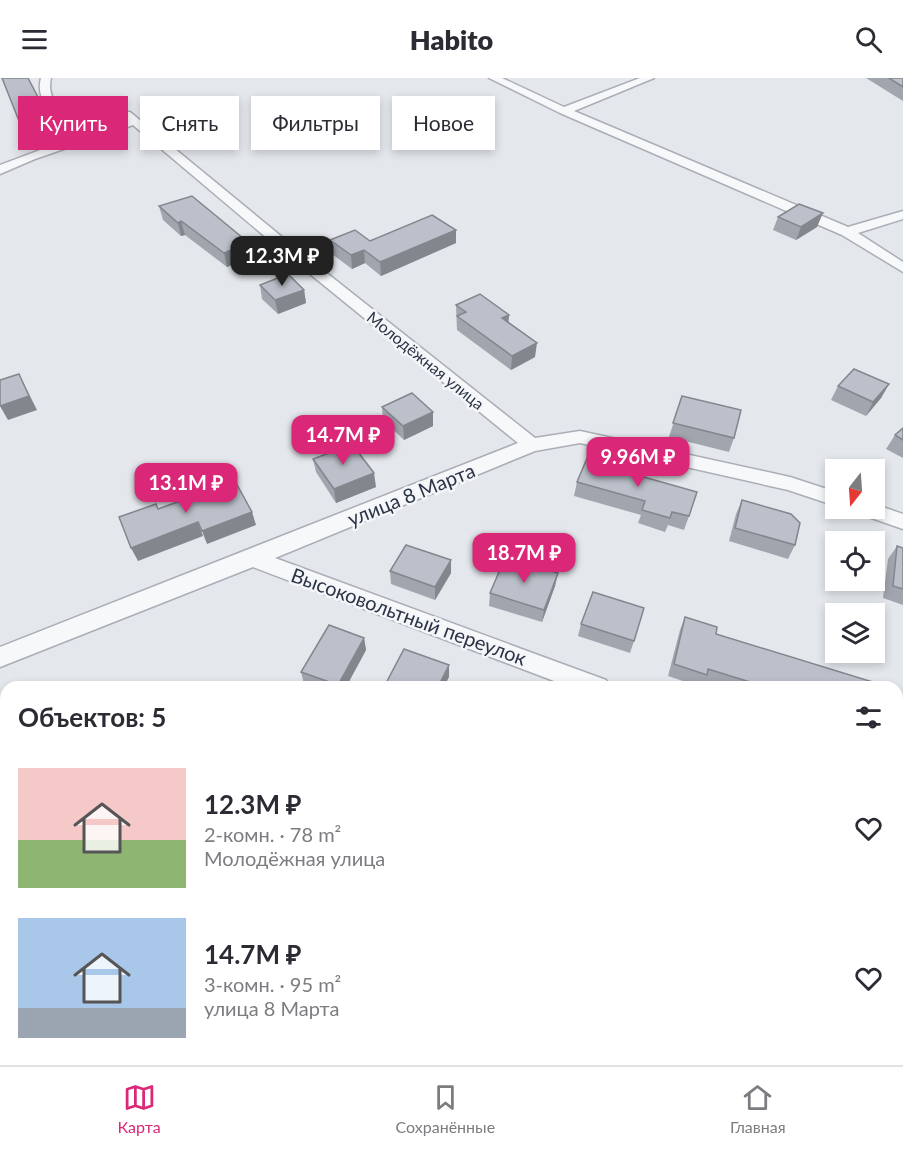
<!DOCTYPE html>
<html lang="ru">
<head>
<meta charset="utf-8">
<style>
	:root { --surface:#fff; --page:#f2f2f3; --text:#2b2b33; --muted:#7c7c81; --line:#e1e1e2; --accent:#db2777 }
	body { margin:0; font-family:Lato,sans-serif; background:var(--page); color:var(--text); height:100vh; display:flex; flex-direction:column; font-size:22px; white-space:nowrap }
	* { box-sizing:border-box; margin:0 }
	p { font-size:20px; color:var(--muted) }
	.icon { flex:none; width:33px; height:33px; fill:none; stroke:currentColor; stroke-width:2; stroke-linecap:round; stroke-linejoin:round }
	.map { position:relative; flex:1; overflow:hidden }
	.drawer { position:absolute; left:0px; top:603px; width:903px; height:384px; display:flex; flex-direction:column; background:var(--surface); border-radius:18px 18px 0 0; box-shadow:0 3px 9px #0003 }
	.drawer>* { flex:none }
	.guide { position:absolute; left:18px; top:18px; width:600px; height:54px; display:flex; gap:12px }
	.needle { width:39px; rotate:197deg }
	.tools { position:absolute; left:825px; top:381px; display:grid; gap:12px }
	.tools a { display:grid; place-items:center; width:60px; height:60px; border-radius:0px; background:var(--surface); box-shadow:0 3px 9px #0003; font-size:30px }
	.price { position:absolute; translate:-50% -51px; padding:0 14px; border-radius:12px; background:var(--accent); color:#fff; font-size:20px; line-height:39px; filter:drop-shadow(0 2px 3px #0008) }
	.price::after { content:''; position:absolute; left:50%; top:36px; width:18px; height:14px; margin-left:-9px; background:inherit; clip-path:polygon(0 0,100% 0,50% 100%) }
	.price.current { background:#222; color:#fff }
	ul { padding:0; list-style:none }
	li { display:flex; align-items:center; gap:18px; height:150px; padding:0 18px }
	li span { display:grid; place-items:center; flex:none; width:168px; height:120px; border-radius:0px; color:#555 }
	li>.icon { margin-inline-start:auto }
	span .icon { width:72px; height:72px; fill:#fffc; stroke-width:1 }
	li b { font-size:26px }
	h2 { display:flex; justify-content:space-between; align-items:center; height:72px; padding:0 18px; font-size:26px }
	.chip { padding:0 21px; border-radius:0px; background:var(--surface); box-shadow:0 3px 9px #0003; font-size:21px; line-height:54px }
	.chip.current { background:var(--accent); color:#fff }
	header { display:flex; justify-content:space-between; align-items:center; height:78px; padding:0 18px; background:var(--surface); font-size:27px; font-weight:800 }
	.dock { display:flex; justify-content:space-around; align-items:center; height:84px; border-top:2px solid var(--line); background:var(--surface); font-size:16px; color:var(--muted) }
	.dock a { display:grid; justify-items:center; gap:3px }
	.dock .current { color:var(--accent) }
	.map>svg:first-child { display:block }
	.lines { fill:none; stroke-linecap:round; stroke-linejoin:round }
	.minor-casing { stroke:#a9aeb7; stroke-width:3 }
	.minor { fill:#f7f8fa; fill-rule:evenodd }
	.wall { fill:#a1a5ae }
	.shaded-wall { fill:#83868d }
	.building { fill:#bbc0ca; stroke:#83868d; stroke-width:1.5 }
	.labels { text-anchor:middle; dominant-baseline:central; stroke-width:5; stroke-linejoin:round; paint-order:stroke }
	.far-street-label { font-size:16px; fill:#2b3445; stroke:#f4f6f9 }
	.street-label { font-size:20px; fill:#2b3445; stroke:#f4f6f9 }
</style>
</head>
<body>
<header><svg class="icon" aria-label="menu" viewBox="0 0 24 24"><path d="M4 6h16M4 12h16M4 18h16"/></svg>Habito<svg class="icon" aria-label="search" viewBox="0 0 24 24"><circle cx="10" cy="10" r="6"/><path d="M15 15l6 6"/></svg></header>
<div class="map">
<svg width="903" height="987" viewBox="0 0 903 987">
	<rect width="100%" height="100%" fill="#e4e7ec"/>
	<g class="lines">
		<!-- minor casing -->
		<g class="minor-casing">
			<g id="minor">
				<path d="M41,0H51C45,25 69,41 85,56L126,42L120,36L122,34H130L304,177L535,360L580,353L790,399L836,414V428L788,412L580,365L535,373L275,480L606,602L610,609H570L253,489L0,589V569L518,365L294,183L133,47L35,81L0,96V87L75,59C59,43 34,25 41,0Z"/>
				<polygon points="489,0 502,0 564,29 640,0 654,0 574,33 848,149 903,133 903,141 858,155 903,184 903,194 842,157 560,35"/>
				<polygon points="874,426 903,436 903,451 857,435 854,430 874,430"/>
				<polygon points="897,708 903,711 903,737 897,734"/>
				<polygon points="0,716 6,719 6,745 0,742"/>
				<polygon points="457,981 497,981 500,987 460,987"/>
			</g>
		</g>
		<!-- minor -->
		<use href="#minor" class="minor"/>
	</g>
	<!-- wall -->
	<g class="wall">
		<polygon points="2,0 55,55 39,63 25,59"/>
		<polygon points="866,0 903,0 903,23"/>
		<polygon points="159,128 249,165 252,179 227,189 185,157 181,158 163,142"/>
		<polygon points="778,139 817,149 796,162 773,152"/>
		<polygon points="456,152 456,165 381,198 365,185 352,191 332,176 330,162 370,163"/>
		<polygon points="260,207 304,212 306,225 278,236 262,221"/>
		<polygon points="456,227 535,279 511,292 457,252"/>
		<polygon points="889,306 881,320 866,338 831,322 838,308"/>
		<polygon points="682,318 734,360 729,374 669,359"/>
		<polygon points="382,329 433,334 433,348 404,362 383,342"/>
		<polygon points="903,350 903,380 886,371 895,357"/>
		<polygon points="313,381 376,409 336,425 316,394"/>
		<polygon points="620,387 619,392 689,438 684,452 668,447 665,454 638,445 641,437 574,418 577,404"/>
		<polygon points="742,422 795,467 788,481 729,463 736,436"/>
		<polygon points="897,468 903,470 903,527 883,520 888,481"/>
		<polygon points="451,482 451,495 435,522 391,506 390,493"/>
		<polygon points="558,495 555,508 542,544 489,528 490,515"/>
		<polygon points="685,539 716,556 875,609 722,609 704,603 701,609 668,598 680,552"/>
		<polygon points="581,546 634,563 630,575 578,558"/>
		<polygon points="364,560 366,572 346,609 314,609 304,606 301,594"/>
		<polygon points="897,755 903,757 903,827 897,831"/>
		<polygon points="660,981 727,981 726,987 673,987"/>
		<polygon points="832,981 871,981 888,987 832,987"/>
	</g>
	<!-- shaded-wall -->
	<g class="shaded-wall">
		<polygon points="51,44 55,55 39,63 35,52"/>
		<polygon points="823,135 817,149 796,162 801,149"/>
		<polygon points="181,143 185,157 181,158 178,145"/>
		<polygon points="456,152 456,165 381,198 380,184"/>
		<polygon points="249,165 252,179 227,189 224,175"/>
		<polygon points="364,172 365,185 352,191 351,177"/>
		<polygon points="304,212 306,225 278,236 275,222"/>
		<polygon points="509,237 508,251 502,240"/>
		<polygon points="537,265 535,279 511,292 512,278"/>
		<polygon points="19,296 37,332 8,342 0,328"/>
		<polygon points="889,306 881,320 866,338 873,324"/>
		<polygon points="433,334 433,348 404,362 403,348"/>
		<polygon points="374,395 376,409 336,425 334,411"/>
		<polygon points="252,434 256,447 207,466 202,453"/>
		<polygon points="198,444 203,458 138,483 131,470"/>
		<polygon points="451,482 451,495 435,522 435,509"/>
		<polygon points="558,495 555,508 542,544 544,532"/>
		<polygon points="364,560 366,572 346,609 338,609 338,607"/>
		<polygon points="449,587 449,599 444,609 438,609"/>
		<polygon points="0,855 5,858 0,865"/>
		<polygon points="147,981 165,981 161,987 144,987"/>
	</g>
	<!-- building -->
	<g class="building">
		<polygon points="2,0 28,0 51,44 35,52 21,48"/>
		<polygon points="889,0 903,0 903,9"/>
		<polygon points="192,118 249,165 224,175 181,143 178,145 159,128"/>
		<polygon points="799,126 823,135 801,149 778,139"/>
		<polygon points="432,137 456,152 380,184 364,172 351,177 330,162 355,152 370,163"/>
		<polygon points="288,196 304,212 275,222 260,207"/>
		<polygon points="480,216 509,237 502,240 537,265 512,278 457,238 466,234 456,227"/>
		<polygon points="854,291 889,306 873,324 838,308"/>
		<polygon points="19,296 29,318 0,328 0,302"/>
		<polygon points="412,315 433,334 403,348 382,329"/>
		<polygon points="682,318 741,332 734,360 673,345"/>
		<polygon points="903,350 903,362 895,357"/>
		<polygon points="352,366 374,395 334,411 313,381"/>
		<polygon points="588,378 620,387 619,392 697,414 689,438 672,434 670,440 642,432 645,423 577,404"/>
		<polygon points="235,403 252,434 202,453 198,444 131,470 119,439 156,426 158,431"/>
		<polygon points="742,422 791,436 800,445 795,467 735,450"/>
		<polygon points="406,467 451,482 435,509 390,493"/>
		<polygon points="897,468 903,470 903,511 893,508"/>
		<polygon points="505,480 558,495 544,532 490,515"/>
		<polygon points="593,514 644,530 634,563 581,546"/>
		<polygon points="685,539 717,549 716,556 876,605 875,609 766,609 708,591 707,597 674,586"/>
		<polygon points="329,547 364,560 338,607 301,594"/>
		<polygon points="404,571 449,587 438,609 384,609"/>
		<polygon points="897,755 903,757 903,821 897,819"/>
		<polygon points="124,981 147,981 144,987 133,987"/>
		<polygon points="675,981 727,981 726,987 688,987"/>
		<polygon points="844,981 871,981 888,987 844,987"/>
	</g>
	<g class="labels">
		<!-- far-street labels -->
		<g class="far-street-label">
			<text transform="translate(426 282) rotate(39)">Молодёжная улица</text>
		</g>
		<!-- street labels -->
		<g class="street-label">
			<text transform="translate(411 416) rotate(-22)">улица 8 Марта</text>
			<text transform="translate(409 538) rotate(20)">Высоковольтный переулок</text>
		</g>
	</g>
</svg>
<div class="tools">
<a><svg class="needle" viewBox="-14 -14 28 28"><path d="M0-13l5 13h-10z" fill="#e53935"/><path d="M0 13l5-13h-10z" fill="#7c7c81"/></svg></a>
<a><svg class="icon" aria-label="locate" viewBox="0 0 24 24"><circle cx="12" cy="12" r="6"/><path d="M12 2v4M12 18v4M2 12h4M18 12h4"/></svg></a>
<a><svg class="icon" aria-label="layers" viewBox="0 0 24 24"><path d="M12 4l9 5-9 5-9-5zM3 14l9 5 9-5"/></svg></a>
</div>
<b class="price current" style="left:282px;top:209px">12.3M ₽</b>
<b class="price" style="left:343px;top:388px">14.7M ₽</b>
<b class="price" style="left:638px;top:410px">9.96M ₽</b>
<b class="price" style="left:186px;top:436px">13.1M ₽</b>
<b class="price" style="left:524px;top:506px">18.7M ₽</b>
<div class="guide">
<a class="chip current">Купить</a>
<a class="chip">Снять</a>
<a class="chip">Фильтры</a>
<a class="chip">Новое</a>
</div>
<section class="drawer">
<h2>Объектов: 5<svg class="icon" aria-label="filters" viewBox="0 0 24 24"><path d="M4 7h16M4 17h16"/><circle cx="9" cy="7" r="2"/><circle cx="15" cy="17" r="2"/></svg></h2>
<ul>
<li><span style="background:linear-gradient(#f6c9c9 60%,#8fb573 0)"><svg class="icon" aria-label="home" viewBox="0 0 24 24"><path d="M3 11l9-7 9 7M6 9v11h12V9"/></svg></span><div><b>12.3M ₽</b><p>2-комн. · 78 m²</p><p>Молодёжная улица</p></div><svg class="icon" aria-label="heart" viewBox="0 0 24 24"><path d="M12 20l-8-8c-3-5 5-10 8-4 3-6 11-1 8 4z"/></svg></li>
<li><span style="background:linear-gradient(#a9c7e8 75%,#9aa5b1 0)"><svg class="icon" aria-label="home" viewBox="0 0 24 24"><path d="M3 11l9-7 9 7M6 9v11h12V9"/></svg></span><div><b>14.7M ₽</b><p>3-комн. · 95 m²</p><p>улица 8 Марта</p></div><svg class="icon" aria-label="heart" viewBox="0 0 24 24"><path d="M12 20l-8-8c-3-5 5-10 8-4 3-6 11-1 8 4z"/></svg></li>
</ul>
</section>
</div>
<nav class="dock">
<a class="current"><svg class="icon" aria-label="map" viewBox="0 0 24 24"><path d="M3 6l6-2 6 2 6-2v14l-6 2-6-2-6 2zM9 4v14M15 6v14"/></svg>Карта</a>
<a><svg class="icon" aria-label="saved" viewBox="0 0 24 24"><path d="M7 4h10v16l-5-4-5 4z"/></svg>Сохранённые</a>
<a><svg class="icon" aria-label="home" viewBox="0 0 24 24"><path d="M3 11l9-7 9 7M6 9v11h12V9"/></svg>Главная</a>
</nav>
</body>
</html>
